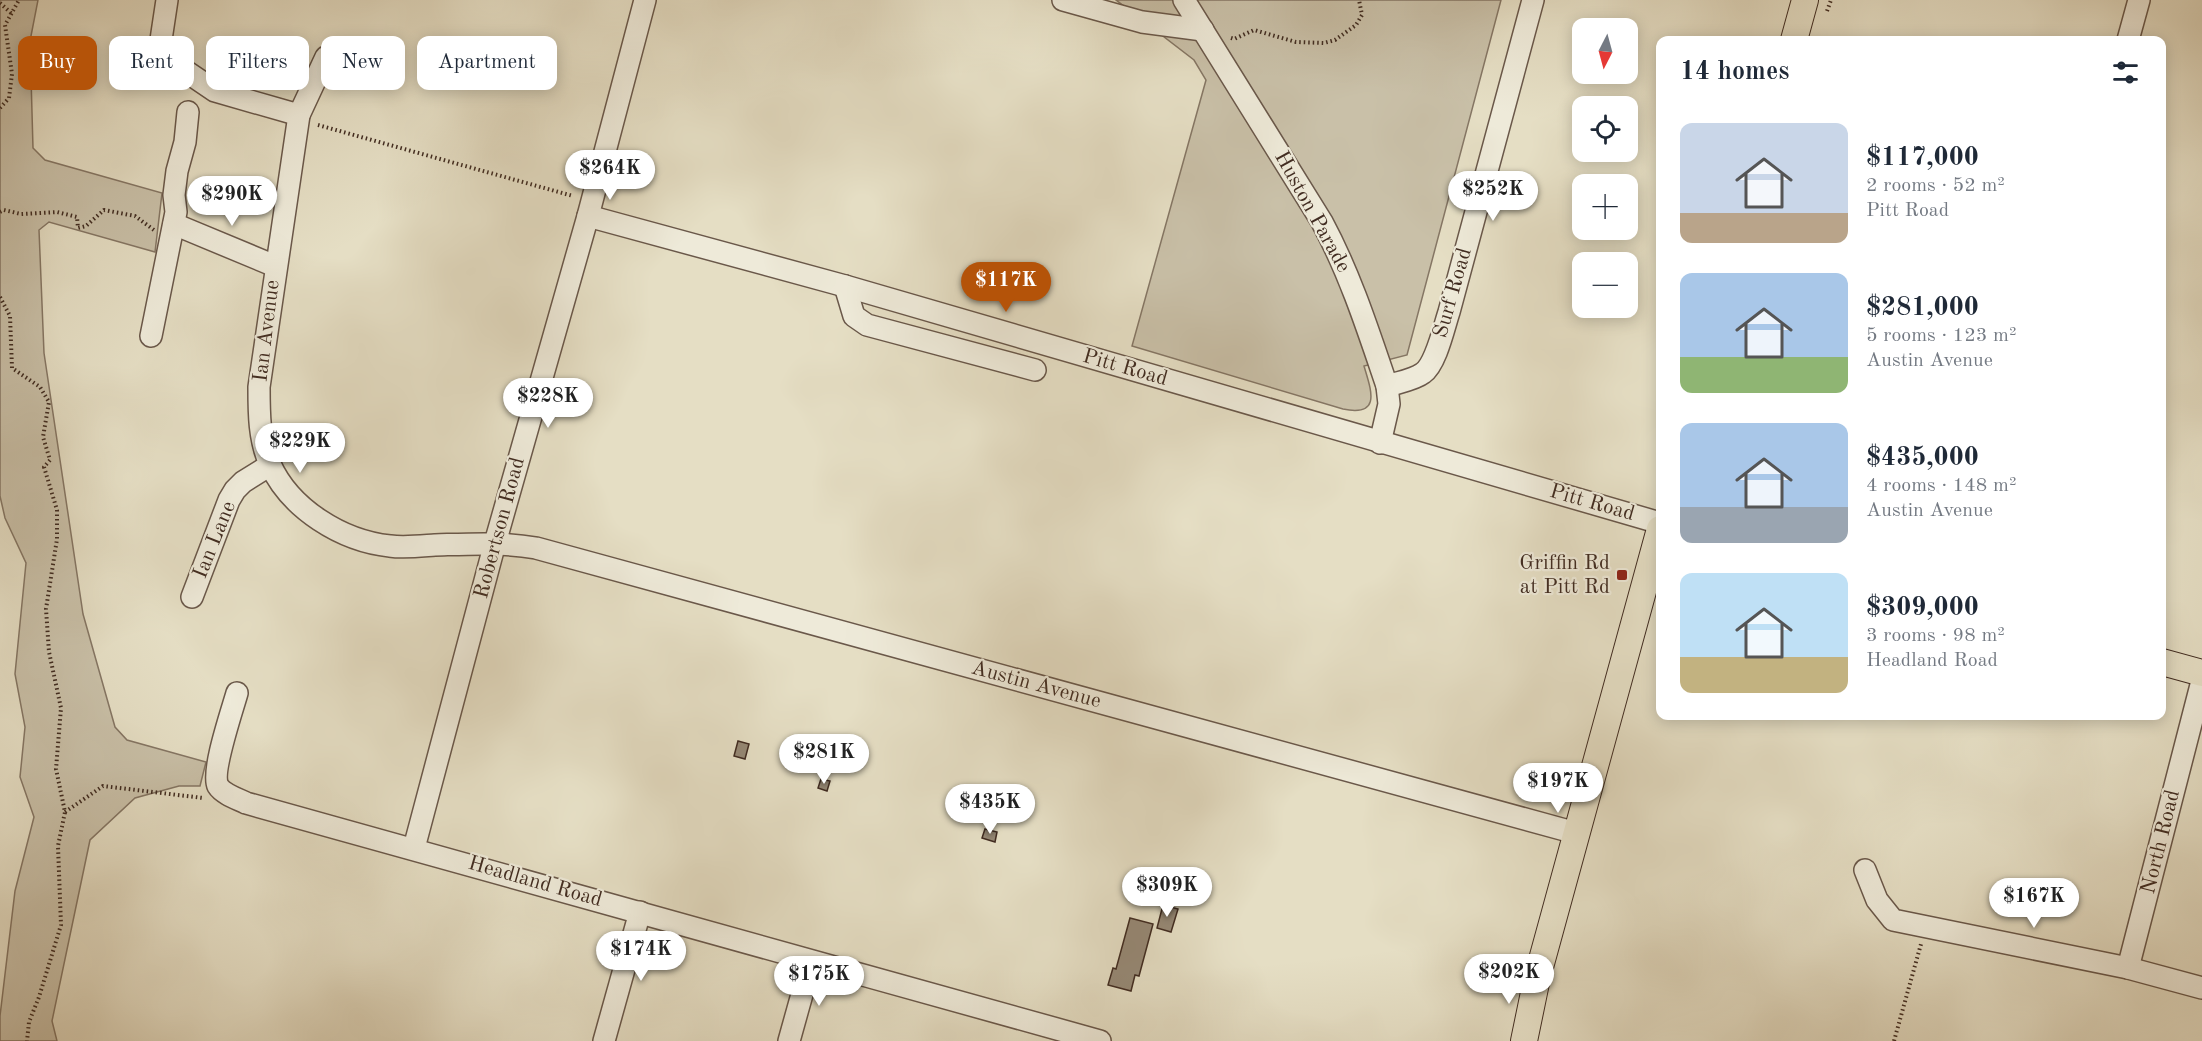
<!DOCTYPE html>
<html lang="en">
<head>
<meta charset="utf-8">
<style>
	:root { --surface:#fff; --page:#f2f2f3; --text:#1f2937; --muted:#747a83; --accent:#b45309 }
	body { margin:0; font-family:"Old Standard TT",serif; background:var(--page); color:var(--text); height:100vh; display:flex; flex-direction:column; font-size:22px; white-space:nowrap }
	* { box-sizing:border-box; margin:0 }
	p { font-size:20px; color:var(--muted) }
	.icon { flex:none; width:33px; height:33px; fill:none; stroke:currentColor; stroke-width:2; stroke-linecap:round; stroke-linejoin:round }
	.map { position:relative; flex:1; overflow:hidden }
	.side { position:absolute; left:1656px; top:36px; width:510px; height:684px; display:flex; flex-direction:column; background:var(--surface); border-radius:12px; box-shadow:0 3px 15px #0003 }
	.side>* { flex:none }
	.banner { position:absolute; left:18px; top:36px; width:570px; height:54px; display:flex; gap:12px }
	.needle { width:39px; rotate:186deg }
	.fabs { position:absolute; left:1572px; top:18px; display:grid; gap:12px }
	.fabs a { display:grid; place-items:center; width:66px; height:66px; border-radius:12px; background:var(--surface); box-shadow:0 3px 15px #0003; font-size:30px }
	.price { position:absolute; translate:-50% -51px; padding:0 14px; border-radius:21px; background:#fff; color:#222; font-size:20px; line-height:39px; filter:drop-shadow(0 2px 3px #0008) }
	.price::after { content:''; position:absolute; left:50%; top:36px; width:18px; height:14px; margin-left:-9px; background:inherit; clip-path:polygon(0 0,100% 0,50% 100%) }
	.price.active { background:var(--accent); color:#fff }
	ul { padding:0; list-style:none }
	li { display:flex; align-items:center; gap:18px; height:150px; padding:0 24px }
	li span { display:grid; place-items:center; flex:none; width:168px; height:120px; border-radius:12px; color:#555 }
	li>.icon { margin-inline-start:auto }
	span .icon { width:72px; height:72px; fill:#fffc; stroke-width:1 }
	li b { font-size:26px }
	h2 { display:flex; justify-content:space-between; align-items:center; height:72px; padding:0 24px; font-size:26px }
	.chip { padding:0 21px; border-radius:12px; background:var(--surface); box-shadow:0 3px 15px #0003; font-size:21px; line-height:54px }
	.chip.active { background:var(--accent); color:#fff }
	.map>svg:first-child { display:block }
	.green { fill:#c9c0a8; stroke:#857664; stroke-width:1.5 }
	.building { fill:#968976; stroke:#412c21; stroke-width:1.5 }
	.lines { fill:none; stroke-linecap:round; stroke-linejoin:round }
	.minor-casing { stroke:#6a584a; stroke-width:24 }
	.major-casing { stroke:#412c21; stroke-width:28 }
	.path { stroke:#412c21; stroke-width:4; stroke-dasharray:1.5 3; stroke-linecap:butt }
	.minor { stroke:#eeead9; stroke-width:21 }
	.major { stroke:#e5dec4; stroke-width:26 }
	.poi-dot { fill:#8f2418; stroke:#eeead9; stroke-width:2 }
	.labels { text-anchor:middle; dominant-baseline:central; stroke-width:4.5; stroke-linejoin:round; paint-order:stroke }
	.street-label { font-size:21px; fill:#412c21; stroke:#eeead9 }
	.poi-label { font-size:21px; fill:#412c21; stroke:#eeead9; text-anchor:end }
</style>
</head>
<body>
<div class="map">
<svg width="2202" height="1041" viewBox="0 0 2202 1041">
	<rect width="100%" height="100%" fill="#e5dec4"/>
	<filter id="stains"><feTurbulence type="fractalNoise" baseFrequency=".00333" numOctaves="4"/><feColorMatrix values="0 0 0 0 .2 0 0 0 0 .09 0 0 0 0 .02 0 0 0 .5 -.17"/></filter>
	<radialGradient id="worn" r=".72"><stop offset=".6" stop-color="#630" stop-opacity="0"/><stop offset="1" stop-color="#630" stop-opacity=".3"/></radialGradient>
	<!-- green -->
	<g class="green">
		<polygon points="0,0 38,0 30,41 33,148 45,160 162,193 155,252 49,222 39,230 44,353 83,614 115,727 127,740 206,762 200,786 179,786 135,798 90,840 52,1021 57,1041 0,1041 0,1016 15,891 34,817 20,777 25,727 15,674 26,563 5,518 0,496"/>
		<path d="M1116,0H1501L1407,355L1364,366C1371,390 1382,417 1343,409L1132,346L1206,80L1194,60Z"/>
	</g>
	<!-- building -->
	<g class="building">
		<polygon points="738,741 749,744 745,759 734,756"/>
		<polygon points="821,779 830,781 827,791 818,788"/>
		<polygon points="985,829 997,832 995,842 982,838"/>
		<polygon points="1163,905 1178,909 1171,932 1157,928"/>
		<polygon points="1130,918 1153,924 1139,976 1135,975 1131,991 1108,985 1113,968 1116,969"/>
	</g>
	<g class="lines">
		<!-- minor casing -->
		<g class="minor-casing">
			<g id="minor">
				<polyline points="167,0 159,53 215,91 299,115"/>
				<polyline points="1063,0 1142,22 1203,30"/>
				<path d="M1184,0L1322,222C1350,274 1368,330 1387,386L1389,404L1380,443"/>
				<polyline points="2128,40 2139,0"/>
				<path d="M326,57L299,115L259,387C259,413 259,440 270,464C290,509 342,541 390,546C404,548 421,546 435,545C470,544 502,542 536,548L1576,833"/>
				<polyline points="588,216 845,286 1660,523"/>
				<polyline points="174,224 275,266"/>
				<polyline points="845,286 854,316 867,325 1035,370"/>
				<polyline points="151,336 176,212 174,195 177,171 185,142 188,112"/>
				<path d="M1387,386C1399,382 1414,380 1423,373C1436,364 1444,327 1449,312L1533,0"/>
				<polyline points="192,597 229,500 235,490 243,482 270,465"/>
				<path d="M237,693C232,711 211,772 218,786C223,794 238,799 246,803C532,880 815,963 1100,1041"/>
				<polyline points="414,848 495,543 588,216 645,0"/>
				<polyline points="1865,870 1877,900 1893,920 2128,968 2202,988"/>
				<polyline points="2128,968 2202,681"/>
				<polyline points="604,1041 640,912"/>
				<polyline points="789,1041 811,962"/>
			</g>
		</g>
		<!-- major casing -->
		<g class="major-casing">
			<g id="major">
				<polyline points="1794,40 1805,0"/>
				<polyline points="2162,662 2202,673"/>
				<polyline points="1524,1041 1537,978 1660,529"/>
			</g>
		</g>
		<!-- path -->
		<g class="path">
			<polyline points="0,3 12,14"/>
			<polyline points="1827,11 1831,0"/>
			<polyline points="1231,38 1234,39 1254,30 1296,42 1324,43 1335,40 1356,25 1362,15 1359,0"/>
			<polyline points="0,108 9,98 12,74 5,25 19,0"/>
			<polyline points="318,125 573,196"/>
			<polyline points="0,212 4,210 21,214 57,212 77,217 78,228 86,226 104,210 135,216 154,230"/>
			<polyline points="0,297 10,316 12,368 40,387 49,402 43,437 50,460 44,467 57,510 57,539 46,609 49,652 61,708 56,769 65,812 58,846 61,925 39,997 29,1022 27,1041"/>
			<polyline points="65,812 103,786 203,798"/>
			<polyline points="1894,1041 1921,944"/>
		</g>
		<!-- minor -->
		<use href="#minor" class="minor"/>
		<!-- major -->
		<use href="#major" class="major"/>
	</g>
	<!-- markers -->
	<rect class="poi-dot" x="1616" y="569" width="12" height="12" rx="3"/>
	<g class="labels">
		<!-- street labels -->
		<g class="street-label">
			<text transform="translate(1312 212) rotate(61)">Huston Parade</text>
			<text transform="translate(1453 293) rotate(-74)">Surf Road</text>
			<text transform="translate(267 331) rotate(-83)">Ian Avenue</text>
			<text transform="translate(1125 368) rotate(16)">Pitt Road</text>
			<text transform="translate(1592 503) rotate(16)">Pitt Road</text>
			<text transform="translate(500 528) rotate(-75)">Robertson Road</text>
			<text transform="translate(215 540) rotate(-68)">Ian Lane</text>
			<text transform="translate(1036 685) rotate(15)">Austin Avenue</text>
			<text transform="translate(2161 842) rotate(-76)">North Road</text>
			<text transform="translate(535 882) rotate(16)">Headland Road</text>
		</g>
		<!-- poi labels -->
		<g class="poi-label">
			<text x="1610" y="563">Griffin Rd<tspan x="1610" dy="24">at Pitt Rd</tspan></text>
		</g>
	</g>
	<rect width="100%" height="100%" filter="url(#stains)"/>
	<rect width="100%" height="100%" fill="url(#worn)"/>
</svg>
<div class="fabs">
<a><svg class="needle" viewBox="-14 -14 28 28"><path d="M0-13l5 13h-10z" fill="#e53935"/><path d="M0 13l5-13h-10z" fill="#747a83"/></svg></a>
<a><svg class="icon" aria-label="locate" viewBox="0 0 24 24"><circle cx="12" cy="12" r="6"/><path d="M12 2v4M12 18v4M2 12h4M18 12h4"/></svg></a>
<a>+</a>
<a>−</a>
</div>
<b class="price" style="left:610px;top:201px">$264K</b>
<b class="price" style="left:1493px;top:222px">$252K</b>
<b class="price" style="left:232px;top:227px">$290K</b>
<b class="price active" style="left:1006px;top:313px">$117K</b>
<b class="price" style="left:548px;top:429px">$228K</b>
<b class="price" style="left:300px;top:474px">$229K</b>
<b class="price" style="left:824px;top:785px">$281K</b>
<b class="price" style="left:1558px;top:814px">$197K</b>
<b class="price" style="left:990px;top:835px">$435K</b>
<b class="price" style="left:1167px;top:918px">$309K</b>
<b class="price" style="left:2034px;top:929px">$167K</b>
<b class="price" style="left:641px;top:982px">$174K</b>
<b class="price" style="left:1509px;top:1005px">$202K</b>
<b class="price" style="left:819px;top:1007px">$175K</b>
<div class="banner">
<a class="chip active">Buy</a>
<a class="chip">Rent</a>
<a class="chip">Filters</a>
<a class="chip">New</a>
<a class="chip">Apartment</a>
</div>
<section class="side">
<h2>14 homes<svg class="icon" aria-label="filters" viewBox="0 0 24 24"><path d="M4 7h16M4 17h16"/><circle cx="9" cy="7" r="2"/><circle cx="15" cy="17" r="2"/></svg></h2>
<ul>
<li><span style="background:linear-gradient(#c9d6e8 75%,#b9a48a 0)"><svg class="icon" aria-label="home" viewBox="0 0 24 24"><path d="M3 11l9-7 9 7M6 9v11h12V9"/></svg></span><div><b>$117,000</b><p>2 rooms · 52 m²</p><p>Pitt Road</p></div></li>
<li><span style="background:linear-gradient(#a9c7e8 70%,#8fb573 0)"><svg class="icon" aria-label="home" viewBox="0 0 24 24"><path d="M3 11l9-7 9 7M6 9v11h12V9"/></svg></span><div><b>$281,000</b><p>5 rooms · 123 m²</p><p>Austin Avenue</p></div></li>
<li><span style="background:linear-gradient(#a9c7e8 70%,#9aa5b1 0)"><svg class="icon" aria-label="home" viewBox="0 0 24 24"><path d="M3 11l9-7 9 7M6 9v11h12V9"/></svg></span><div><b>$435,000</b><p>4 rooms · 148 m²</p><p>Austin Avenue</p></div></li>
<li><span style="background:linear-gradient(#bfe0f5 70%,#c2b280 0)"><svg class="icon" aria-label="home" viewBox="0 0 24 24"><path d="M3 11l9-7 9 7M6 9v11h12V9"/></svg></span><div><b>$309,000</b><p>3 rooms · 98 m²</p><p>Headland Road</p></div></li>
</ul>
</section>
</div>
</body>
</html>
